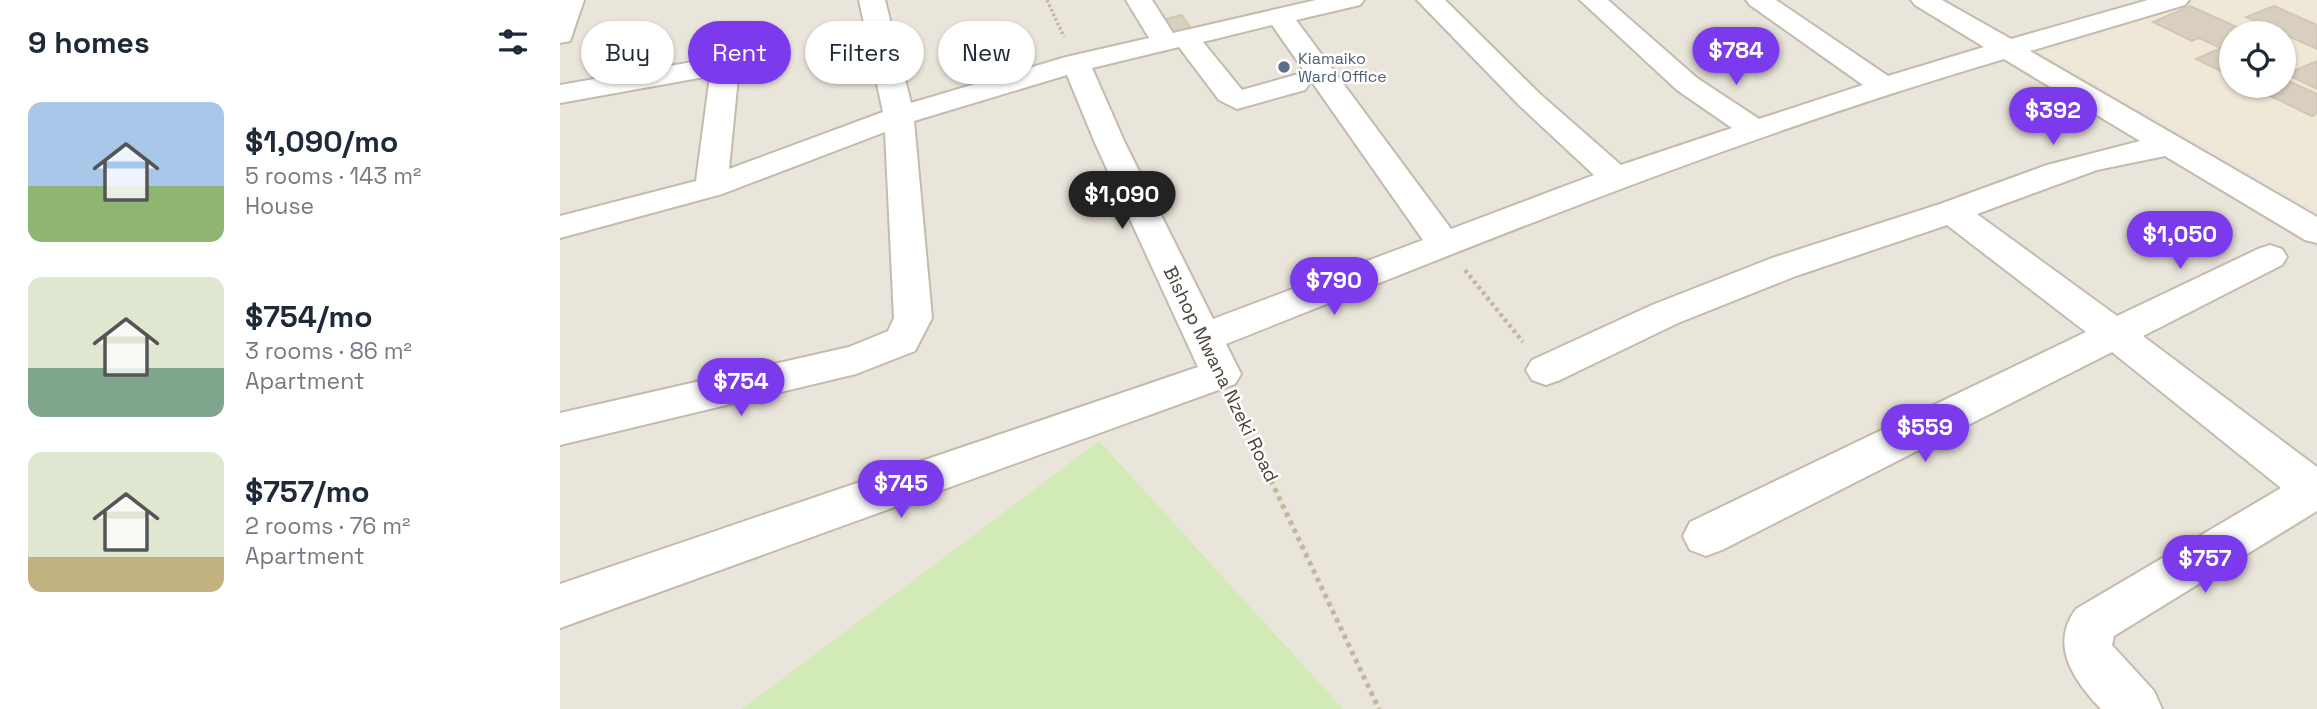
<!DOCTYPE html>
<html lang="en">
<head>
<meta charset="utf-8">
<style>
	:root { --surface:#fff; --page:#f2f2f3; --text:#1f2937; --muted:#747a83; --accent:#7c3aed }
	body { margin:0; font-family:"Space Grotesk",sans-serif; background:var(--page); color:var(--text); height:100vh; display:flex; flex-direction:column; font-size:26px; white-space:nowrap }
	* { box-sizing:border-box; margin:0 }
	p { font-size:23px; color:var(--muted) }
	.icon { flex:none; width:38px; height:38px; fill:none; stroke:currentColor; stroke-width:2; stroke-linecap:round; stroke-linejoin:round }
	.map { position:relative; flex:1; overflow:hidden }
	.details { display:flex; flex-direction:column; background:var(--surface); width:560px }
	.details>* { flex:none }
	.hud { position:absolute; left:21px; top:21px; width:665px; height:63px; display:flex; gap:14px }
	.tools { position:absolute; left:1659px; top:21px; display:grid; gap:14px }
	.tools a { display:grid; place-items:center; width:77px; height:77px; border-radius:50%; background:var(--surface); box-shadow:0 2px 5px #0004; font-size:35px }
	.price { position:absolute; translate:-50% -60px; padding:0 16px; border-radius:24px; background:var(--accent); color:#fff; font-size:23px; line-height:46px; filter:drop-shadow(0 2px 4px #0008) }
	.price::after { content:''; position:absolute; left:50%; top:42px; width:21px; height:16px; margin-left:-10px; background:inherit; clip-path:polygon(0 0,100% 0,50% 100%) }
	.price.selected { background:#222; color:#fff }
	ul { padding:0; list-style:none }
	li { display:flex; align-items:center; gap:21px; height:175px; padding:0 28px }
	li span { display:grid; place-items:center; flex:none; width:196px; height:140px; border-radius:14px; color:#555 }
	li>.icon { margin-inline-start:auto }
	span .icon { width:84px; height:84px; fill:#fffc; stroke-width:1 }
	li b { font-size:30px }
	h2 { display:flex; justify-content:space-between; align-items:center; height:84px; padding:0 28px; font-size:30px }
	.pill { padding:0 24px; border-radius:32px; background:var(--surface); box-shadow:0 2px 5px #0004; font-size:24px; line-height:63px }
	.pill.selected { background:var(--accent); color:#fff }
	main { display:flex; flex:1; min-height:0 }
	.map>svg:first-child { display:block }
	.residential { fill:#eae5da; fill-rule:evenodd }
	.education { fill:#efe8d6; fill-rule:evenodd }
	.green { fill:#d2eab5 }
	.building { fill:#d8cfc1; stroke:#d3c7b4; stroke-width:2 }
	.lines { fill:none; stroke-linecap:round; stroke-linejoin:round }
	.minor-casing { stroke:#c2bbae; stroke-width:4 }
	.path-far2 { stroke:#c4b79f; stroke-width:3.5; stroke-dasharray:2.5 2.5; stroke-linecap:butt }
	.path-far1 { stroke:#c4b79f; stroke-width:4.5; stroke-dasharray:3.5 3.5; stroke-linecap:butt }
	.path { stroke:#c4b79f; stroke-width:5; stroke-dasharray:4.5 4.5; stroke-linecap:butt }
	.minor { fill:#fff; fill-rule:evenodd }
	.service-dot { fill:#5c6f8a; stroke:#fff; stroke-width:2.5 }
	.labels { text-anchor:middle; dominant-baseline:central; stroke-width:5; stroke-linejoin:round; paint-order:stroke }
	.far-service-label { font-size:16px; fill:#4e5e75; stroke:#fff; text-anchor:start }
	.street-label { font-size:19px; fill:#4b4439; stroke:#fff }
</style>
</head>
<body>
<main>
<section class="details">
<h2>9 homes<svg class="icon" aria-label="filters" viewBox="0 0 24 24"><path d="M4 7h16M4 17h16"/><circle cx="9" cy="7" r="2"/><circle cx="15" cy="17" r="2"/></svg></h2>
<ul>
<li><span style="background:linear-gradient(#a9c7e8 60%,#8fb573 0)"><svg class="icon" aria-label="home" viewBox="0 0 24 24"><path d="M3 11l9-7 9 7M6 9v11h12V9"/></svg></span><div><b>$1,090/mo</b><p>5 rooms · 143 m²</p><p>House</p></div></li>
<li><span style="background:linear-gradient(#dfe7d0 65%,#7fa58c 0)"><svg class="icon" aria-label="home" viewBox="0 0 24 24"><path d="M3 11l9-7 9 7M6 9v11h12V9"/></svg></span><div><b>$754/mo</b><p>3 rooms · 86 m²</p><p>Apartment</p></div></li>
<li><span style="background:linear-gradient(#dfe7d0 75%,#c2b280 0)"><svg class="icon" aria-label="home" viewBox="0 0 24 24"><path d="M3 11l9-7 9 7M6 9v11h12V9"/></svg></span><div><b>$757/mo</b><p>2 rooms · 76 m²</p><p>Apartment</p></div></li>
</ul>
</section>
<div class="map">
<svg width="1757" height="709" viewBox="0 0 1757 709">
	<rect width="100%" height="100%" fill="#f6f3ec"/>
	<!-- residential -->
	<path class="residential" d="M0,0H1757V709H0ZM1671,33H1724V86H1671Z"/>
	<!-- education -->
	<path class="education" d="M1644,0H1757V211L1482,53ZM1671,33H1724V86H1671Z"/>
	<!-- green -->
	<polygon class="green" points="539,441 783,709 182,709"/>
	<!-- building -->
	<g class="building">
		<polygon points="1630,6 1690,33 1671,33 1671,76 1636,59 1661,48 1639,38 1632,41 1593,22"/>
		<polygon points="1714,6 1757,25 1757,49 1686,17"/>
		<polygon points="622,15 632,30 604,37 595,22"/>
		<polygon points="1757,61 1757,89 1726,74"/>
		<polygon points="1724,79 1757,94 1757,113 1752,116 1690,86 1724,86"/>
	</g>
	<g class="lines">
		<!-- minor casing -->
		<g class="minor-casing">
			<g id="minor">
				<polygon points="0,0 24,0 10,41 0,43"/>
				<path d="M299,0H325L351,103L506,57L589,38L566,0H592L613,33L756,0H804L800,5L736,20L891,229L1034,175L960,106L857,0H885L980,94L1061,165L1172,128L1117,90L1020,0H1048L1137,78L1199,119L1303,85L1190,5L1186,0H1216L1328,76L1424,47L1355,5L1351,0H1382L1451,39L1588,0H1629L1625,5L1470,51L1757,217V243L1745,240L1605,156L1537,170L1417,214L1557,316L1698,249L1710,245L1722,249L1727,257L1722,265L1583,336L1757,467V511L1554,636L1552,645L1594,691L1602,709H1541C1514,681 1489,645 1516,609L1721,488L1552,352L1162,550L1146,556L1130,550L1123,536L1130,522L1526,332L1387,225L1236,276L1118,323L1000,380L986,385L972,380L966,370L972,360L1092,305L1212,258L1380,204L1487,165L1580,141L1444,59C1178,137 922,242 666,344L681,374L675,384L0,628V584L638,367L535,143L507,75L354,121L372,318L355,351L296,374L0,445V413L289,347L328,331L334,318L325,132L162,194L0,238V216L136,181L150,76L0,103V85L144,60L175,61L179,67L169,169L323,112ZM712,25L863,240L653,319L565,143L532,68L619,47L659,100L677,109L745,90L749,84L745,78L735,75L682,90L643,42Z"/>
			</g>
		</g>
		<!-- path-far2 -->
		<polyline class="path-far2" points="487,0 504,37"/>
		<!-- path-far1 -->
		<g class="path-far1">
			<polyline points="905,270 963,342"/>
			<polyline points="676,406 681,417"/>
		</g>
		<!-- path -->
		<polyline class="path" points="680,415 819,709"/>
		<!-- minor -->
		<use href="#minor" class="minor"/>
	</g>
	<!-- markers -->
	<circle class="service-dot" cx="724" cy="67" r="7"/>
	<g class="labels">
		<!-- far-service labels -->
		<g class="far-service-label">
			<text x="738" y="58">Kiamaiko<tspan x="738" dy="18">Ward Office</tspan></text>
		</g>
		<!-- street labels -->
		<g class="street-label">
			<text transform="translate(661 374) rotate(64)">Bishop Mwana Nzeki Road</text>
		</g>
	</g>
</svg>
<div class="tools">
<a><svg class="icon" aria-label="locate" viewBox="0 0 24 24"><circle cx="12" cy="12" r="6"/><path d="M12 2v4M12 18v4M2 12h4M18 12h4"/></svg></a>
</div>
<b class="price" style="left:1176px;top:87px">$784</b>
<b class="price" style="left:1493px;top:147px">$392</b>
<b class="price selected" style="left:562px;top:231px">$1,090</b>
<b class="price" style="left:1620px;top:271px">$1,050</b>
<b class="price" style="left:774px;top:317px">$790</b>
<b class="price" style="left:181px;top:418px">$754</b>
<b class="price" style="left:1365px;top:464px">$559</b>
<b class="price" style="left:341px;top:520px">$745</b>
<b class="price" style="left:1645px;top:595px">$757</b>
<div class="hud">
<a class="pill">Buy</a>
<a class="pill selected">Rent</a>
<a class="pill">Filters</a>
<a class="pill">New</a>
</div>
</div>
</main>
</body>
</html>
